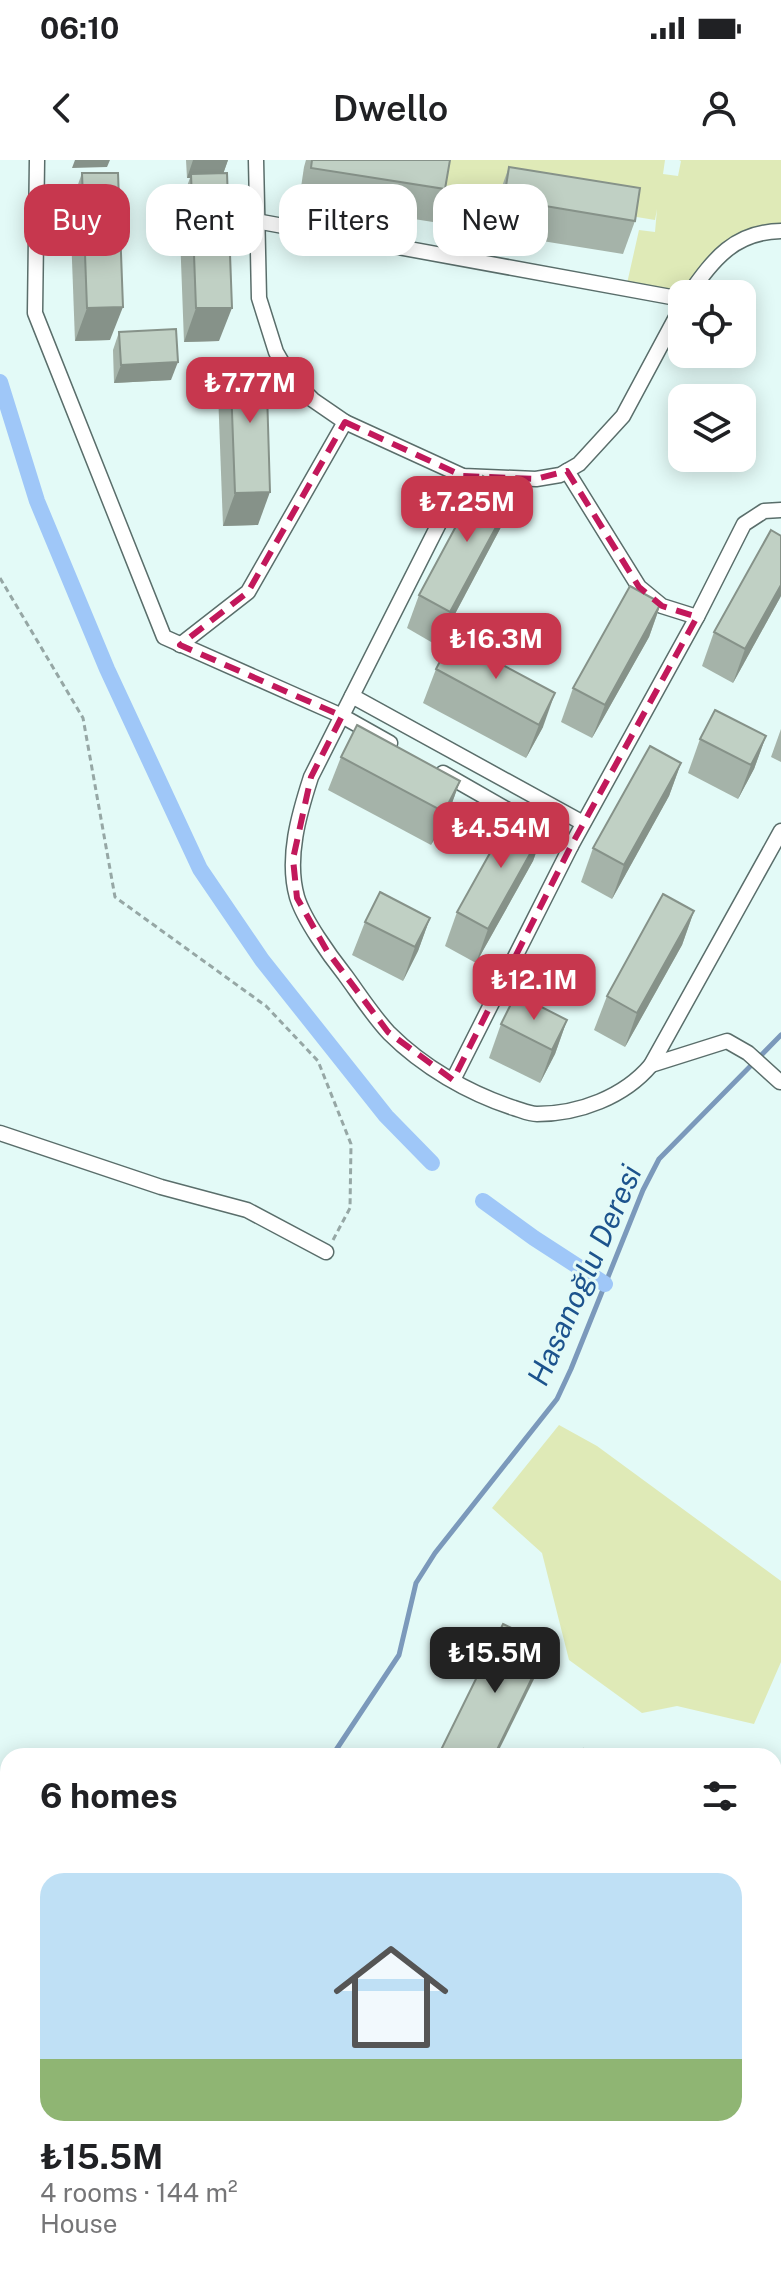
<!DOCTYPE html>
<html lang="en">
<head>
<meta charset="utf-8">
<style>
	:root { --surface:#fff; --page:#f2f2f2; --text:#202124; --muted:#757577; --line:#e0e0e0; --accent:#c7374e }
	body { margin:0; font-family:"Public Sans",sans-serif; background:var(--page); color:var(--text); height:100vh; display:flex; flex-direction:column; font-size:30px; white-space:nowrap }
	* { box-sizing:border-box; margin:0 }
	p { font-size:26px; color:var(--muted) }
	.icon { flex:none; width:44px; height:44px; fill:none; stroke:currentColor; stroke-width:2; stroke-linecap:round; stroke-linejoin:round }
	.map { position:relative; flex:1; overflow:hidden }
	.drawer { position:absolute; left:0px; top:1588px; width:782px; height:536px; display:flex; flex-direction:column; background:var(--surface); border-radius:24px 24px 0 0; box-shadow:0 4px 20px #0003 }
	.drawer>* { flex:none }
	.hud { position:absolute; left:24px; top:24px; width:734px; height:72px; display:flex; gap:16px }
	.buttons { position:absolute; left:668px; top:120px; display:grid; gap:16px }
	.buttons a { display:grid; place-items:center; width:88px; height:88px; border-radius:16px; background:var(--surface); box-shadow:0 4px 20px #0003; font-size:40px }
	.price { position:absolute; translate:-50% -68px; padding:0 18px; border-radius:16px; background:var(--accent); color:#fff; font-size:26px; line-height:52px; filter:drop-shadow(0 2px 4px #0008) }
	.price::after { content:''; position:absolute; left:50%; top:48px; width:24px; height:18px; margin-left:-12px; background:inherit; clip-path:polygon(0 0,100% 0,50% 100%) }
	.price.selected { background:#222; color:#fff }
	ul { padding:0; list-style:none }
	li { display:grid; align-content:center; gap:16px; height:424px; padding:0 40px }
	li+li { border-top:2px solid var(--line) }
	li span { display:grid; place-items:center; height:248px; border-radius:24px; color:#555 }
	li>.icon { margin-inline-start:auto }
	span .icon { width:144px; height:144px; fill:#fffc; stroke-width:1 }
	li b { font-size:34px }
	h2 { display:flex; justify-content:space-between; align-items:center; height:96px; padding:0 40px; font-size:34px }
	.chip { padding:0 28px; border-radius:24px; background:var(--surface); box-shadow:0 4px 20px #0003; font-size:28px; line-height:72px }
	.chip.selected { background:var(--accent); color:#fff }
	.status { display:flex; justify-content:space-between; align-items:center; height:56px; padding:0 40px; background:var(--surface); direction:ltr }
	.status svg { height:22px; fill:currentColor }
	header { display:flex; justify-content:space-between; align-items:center; height:104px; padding:0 40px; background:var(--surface); font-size:36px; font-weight:600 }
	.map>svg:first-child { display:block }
	.green { fill:#dfeab7 }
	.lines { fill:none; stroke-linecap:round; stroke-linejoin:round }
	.stream { stroke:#7b99bb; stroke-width:5 }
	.canal { stroke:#9fc7f8; stroke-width:16 }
	.service-casing { stroke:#5a6e6b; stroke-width:10 }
	.minor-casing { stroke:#5a6e6b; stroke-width:17 }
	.tertiary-casing { stroke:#5a6e6b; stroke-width:21 }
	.path { stroke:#96a7a5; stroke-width:3; stroke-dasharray:6 4; stroke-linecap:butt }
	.service { stroke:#fff; stroke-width:7 }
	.minor { stroke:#fff; stroke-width:14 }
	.tertiary { stroke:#fff; stroke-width:18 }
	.wall { fill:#a5b3a9 }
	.shaded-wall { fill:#869289 }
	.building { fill:#c0d0c4; stroke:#869289; stroke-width:2 }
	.marked { fill:none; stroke:#c2185b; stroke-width:6; stroke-dasharray:16 10; stroke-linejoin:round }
	.labels { text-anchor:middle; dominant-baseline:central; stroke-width:6; stroke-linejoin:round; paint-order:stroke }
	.water-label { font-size:30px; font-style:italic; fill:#1c538d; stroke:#e3faf7 }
</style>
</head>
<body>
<div class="status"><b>06:10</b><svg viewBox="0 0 49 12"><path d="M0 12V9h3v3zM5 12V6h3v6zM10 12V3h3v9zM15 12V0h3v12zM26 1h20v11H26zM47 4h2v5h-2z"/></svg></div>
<header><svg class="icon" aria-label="back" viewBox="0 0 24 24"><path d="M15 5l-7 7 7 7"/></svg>Dwello<svg class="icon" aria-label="person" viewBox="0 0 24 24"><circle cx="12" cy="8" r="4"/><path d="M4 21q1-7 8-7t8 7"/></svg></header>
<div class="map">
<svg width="781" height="2124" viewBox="0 0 781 2124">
	<rect width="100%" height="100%" fill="#e3faf7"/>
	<!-- green -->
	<g class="green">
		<polygon points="309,0 665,0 663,14 678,16 681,1 679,0 781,0 781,71 750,76 689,134 626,128 639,70 655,72 657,49 655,60 309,3"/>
		<polygon points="559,1265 597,1286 781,1421 781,1502 754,1564 677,1546 642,1553 569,1500 542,1393 492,1348"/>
		<polygon points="75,2116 189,2116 185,2124 71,2124"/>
		<polygon points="654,2116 748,2116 760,2124 648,2124"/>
	</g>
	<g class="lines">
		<!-- stream -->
		<g class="stream">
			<polyline points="332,1596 399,1495 416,1423 435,1393 557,1239 571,1209 643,1030 659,999 781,875"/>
			<polyline points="0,2101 8,2089"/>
		</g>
		<!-- canal -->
		<g class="canal">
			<polyline points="0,222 37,341 107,509 200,709 262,800 386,956 432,1003"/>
			<polyline points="483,1041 534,1078 605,1124"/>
		</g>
		<!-- service casing -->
		<g class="service-casing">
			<g id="service">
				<polyline points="774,1866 781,1866"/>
				<polyline points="770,2116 780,2124"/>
			</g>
		</g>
		<!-- minor casing -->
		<g class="minor-casing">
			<g id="minor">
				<polyline points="37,0 35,153 164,477 342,556 390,583"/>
				<polyline points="256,0 259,138 276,192 291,218 313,240 345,262 463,316 536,319 560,315 579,304 623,256 682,146"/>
				<polyline points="256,61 682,139"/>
				<path d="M689,134C714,99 734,72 781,71"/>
				<polyline points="567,311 639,427 662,446 697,457"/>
				<path d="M463,316L311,617C299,654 286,698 297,737C304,760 330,796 345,815C359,834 373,856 389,873C423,907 468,933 514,948C521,950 529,954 537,954C579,954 624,937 651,905L781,671"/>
				<polyline points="180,485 248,432 345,262"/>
				<polyline points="352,536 583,663"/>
				<polyline points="443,613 571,686"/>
				<polyline points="651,905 727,881 748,893 780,922"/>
				<polyline points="453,920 571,686 697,457 744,364 764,351 781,350"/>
				<polyline points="0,973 161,1027 247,1050 326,1092"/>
				<polyline points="17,2124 22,2116"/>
			</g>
		</g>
		<!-- tertiary casing -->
		<g class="tertiary-casing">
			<g id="tertiary">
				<polyline points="774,1849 781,1849"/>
				<polyline points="460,2124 464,2116"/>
			</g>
		</g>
		<!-- path -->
		<polyline class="path" points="0,418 83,558 115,737 266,846 318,901 351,984 350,1048 333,1080"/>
		<!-- service -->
		<use href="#service" class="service"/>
		<!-- minor -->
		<use href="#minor" class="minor"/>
		<!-- tertiary -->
		<use href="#tertiary" class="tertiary"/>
	</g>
	<!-- wall -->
	<g class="wall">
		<polygon points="186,0 228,0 223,14 219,181 184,182 179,48 190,18 187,18"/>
		<polygon points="306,0 450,0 445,29 433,62 299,41 304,7"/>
		<polygon points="509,7 635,61 623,94 492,73 497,40"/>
		<polygon points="82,13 110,180 75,181 70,47"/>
		<polygon points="119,172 171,220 114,223 113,190"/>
		<polygon points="230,198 258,365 223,366 218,232"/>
		<polygon points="501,367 438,486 407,468 419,435"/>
		<polygon points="781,436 733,523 702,506 714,472"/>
		<polygon points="661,443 649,477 592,578 561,562 573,528"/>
		<polygon points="436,509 543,567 526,598 423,543"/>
		<polygon points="781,569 781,602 771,597"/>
		<polygon points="766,576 754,609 738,639 688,613 700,579"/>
		<polygon points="341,597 460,621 448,654 431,685 328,630"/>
		<polygon points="681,603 669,636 612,739 581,722 593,688"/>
		<polygon points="545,667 533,701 476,803 445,786 457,752"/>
		<polygon points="694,751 682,785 625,887 594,870 607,836"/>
		<polygon points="430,758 418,791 403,821 352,795 365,762"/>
		<polygon points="567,860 555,894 540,923 489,898 501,864"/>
		<polygon points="532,2116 586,2116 580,2124 543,2124"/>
	</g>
	<!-- shaded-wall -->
	<g class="shaded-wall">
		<polygon points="75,0 110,0 107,7 72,8"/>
		<polygon points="193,0 228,0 222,17 191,14 190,18 187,18"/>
		<polygon points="123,147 110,180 75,181 87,148"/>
		<polygon points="196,148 232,148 219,181 184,182"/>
		<polygon points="178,202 171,220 114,223 121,205"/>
		<polygon points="270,332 258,365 223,366 235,333"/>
		<polygon points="514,334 501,367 438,486 450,452"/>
		<polygon points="781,425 781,436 733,523 745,489"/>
		<polygon points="661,443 649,477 592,578 605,545"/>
		<polygon points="555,533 543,567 526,598 539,565"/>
		<polygon points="766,576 754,609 738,639 751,605"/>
		<polygon points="681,603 669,636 612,739 624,705"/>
		<polygon points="460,621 448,654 431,685 444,652"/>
		<polygon points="545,667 533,701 476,803 488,769"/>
		<polygon points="694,751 682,785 625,887 637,853"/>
		<polygon points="430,758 418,791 403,821 415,787"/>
		<polygon points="567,860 555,894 540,923 552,890"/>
		<polygon points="548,1485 539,1509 496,1596 494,1596"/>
		<polygon points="578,2116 586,2116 580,2124 575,2124"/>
	</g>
	<!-- building -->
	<g class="building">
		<polygon points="312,0 450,0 445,29 311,8"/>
		<polygon points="509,7 640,28 635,61 504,39"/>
		<polygon points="82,13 118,13 123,147 87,148"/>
		<polygon points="227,13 232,148 196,148 191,14"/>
		<polygon points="176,169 178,202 121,205 119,172"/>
		<polygon points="230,198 266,198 270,332 235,333"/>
		<polygon points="483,316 514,334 450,452 419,435"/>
		<polygon points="771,370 781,376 781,425 745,489 714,472"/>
		<polygon points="630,426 661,443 605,545 573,528"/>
		<polygon points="452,478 555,533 539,565 436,509"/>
		<polygon points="715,550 766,576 751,605 700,579"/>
		<polygon points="357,565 460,621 444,652 341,597"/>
		<polygon points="650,586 681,603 624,705 593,688"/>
		<polygon points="514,650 545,667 488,769 457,752"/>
		<polygon points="380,732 430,758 415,787 365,762"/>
		<polygon points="663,734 694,751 637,853 607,836"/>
		<polygon points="516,834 567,860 552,890 501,864"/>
		<polygon points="503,1464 548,1485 494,1596 438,1596"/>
		<polygon points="583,1589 585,1596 556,1596"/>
		<polygon points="191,2116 245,2116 259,2123 259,2124 187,2124"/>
		<polygon points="663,2116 683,2116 690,2122 692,2119 699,2124 657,2124"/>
	</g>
	<!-- marked area -->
	<path class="marked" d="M345,262L463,316L536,319L567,311L639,427L662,446L697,457L571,686L453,920L388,872L327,791L297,738L293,699L311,617L342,556L180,485L248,432Z"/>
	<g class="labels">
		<!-- water labels -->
		<g class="water-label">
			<text transform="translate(584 1115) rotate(-66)">Hasanoğlu Deresi</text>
		</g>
	</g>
</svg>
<div class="buttons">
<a><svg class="icon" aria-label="locate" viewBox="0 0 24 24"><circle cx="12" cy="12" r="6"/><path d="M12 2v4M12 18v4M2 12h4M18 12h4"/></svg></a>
<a><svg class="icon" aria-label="layers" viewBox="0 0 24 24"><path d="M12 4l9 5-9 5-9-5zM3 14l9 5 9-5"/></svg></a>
</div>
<b class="price" style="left:250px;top:265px">₺7.77M</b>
<b class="price" style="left:467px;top:384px">₺7.25M</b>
<b class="price" style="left:496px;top:521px">₺16.3M</b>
<b class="price" style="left:501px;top:710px">₺4.54M</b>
<b class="price" style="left:534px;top:862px">₺12.1M</b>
<b class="price selected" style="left:495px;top:1535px">₺15.5M</b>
<div class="hud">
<a class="chip selected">Buy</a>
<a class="chip">Rent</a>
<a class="chip">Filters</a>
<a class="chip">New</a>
</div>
<section class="drawer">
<h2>6 homes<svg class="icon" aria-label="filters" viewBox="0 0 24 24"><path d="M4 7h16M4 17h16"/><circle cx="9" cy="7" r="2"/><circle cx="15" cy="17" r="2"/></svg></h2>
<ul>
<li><span style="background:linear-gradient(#bfe0f5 75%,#8fb573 0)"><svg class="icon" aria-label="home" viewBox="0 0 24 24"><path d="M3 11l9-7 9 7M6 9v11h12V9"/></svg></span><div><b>₺15.5M</b><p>4 rooms · 144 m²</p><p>House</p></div></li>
</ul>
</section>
</div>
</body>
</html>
